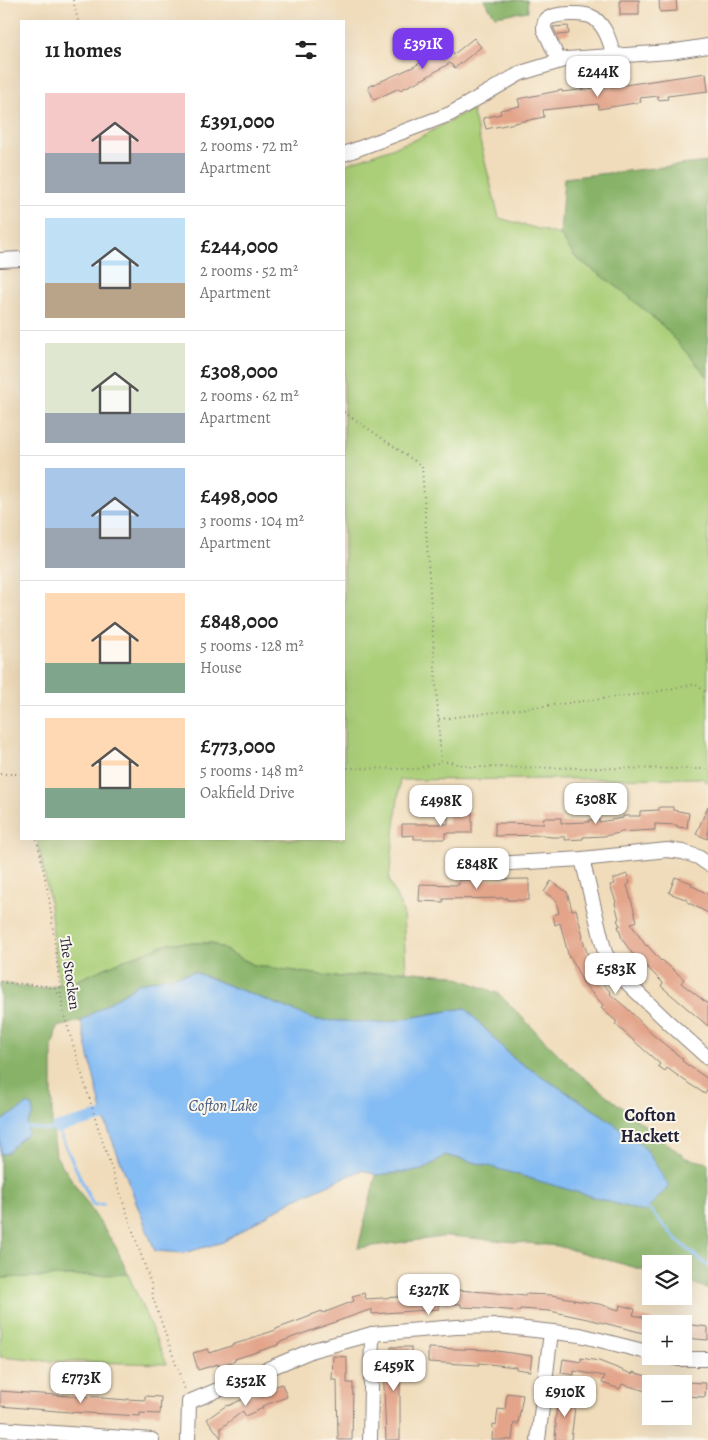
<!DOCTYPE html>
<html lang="en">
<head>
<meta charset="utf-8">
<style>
	:root { --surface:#fff; --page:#f6f6f6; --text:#222; --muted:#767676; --line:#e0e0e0; --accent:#7c3aed }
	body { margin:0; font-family:Alegreya,serif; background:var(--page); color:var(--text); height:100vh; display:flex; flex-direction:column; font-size:19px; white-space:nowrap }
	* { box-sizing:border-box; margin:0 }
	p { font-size:16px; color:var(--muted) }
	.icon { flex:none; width:28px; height:28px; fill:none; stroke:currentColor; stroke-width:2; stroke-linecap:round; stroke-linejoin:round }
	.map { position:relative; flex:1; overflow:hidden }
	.details { position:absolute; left:20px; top:20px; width:325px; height:820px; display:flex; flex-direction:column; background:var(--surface); border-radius:0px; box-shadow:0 5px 20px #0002 }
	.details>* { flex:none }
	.tools { position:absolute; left:642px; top:1255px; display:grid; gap:10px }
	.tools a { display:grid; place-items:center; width:50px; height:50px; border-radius:0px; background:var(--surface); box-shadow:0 5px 20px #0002; font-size:25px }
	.price { position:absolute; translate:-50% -42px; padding:0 11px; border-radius:10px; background:#fff; color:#222; font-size:16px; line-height:32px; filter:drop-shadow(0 1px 2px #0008) }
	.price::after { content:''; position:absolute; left:50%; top:30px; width:15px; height:11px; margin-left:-8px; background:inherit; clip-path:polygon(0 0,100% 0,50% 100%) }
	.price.active { background:var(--accent); color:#fff }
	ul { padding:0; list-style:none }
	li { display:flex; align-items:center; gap:15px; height:125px; padding:0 25px }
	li+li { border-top:1px solid var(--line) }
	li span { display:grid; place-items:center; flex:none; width:140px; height:100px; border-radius:0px; color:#555 }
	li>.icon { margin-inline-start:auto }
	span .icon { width:60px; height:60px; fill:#fffc; stroke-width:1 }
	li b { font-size:21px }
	h2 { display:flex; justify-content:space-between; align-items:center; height:60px; padding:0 25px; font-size:21px }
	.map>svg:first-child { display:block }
	.green { fill:#aacf78; stroke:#66785a }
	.forest { fill:#87b268; stroke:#546a52 }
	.water { fill:#84bcf4; stroke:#536f98 }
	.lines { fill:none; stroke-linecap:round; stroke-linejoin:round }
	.stream { stroke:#84bcf4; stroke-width:3 }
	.canal { stroke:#84bcf4; stroke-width:11 }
	.building { fill:#e3a48a }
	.minor-casing { stroke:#897f7a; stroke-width:16 }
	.path { stroke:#897f7a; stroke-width:2; stroke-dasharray:1 4; stroke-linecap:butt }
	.minor { stroke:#fff; stroke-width:14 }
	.labels { text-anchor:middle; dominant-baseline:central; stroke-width:4; stroke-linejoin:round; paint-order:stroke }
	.street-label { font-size:15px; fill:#22223b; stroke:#fbf7ec }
	.water-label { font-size:16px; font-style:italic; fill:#44587c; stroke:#fbf7ec }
	.quarter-label { font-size:18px; font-weight:bold; fill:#22223b; stroke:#fbf7ec }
</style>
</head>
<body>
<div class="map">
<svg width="708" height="1440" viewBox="0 0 708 1440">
	<rect width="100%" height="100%" fill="#fbf7ec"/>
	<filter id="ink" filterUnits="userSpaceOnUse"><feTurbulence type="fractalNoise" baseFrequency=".02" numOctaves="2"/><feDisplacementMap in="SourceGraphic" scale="10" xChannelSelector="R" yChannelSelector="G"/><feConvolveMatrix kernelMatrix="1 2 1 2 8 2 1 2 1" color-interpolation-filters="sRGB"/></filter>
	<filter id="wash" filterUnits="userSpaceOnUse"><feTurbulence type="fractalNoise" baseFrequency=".0096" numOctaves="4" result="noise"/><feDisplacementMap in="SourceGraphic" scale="20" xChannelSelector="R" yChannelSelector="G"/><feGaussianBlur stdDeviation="1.12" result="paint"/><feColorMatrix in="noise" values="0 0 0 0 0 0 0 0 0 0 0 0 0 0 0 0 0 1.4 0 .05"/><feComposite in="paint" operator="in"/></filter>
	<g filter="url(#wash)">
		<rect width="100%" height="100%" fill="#f0dcba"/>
		<!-- green -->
		<g class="green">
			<polygon points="472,109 499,218 560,235 575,257 620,289 664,327 708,377 708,783 701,778 400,780 389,880 403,912 406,972 401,971 336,977 254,965 212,943 169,943 119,962 73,982 59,985 49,897 37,839 344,839 344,165 417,139"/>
			<polygon points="128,1274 167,1364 44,1361 0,1357 0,1278"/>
		</g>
		<!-- forest -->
		<g class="forest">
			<polygon points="484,0 527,0 528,11 495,16"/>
			<polygon points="708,162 708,377 664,327 620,289 575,257 560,235 564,178"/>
			<polygon points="169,943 212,943 254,965 336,977 401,971 451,975 499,994 572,1068 686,1158 708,1163 708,1290 701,1286 684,1281 684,1264 651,1264 651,1272 558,1246 450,1236 358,1248 376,1175 423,1170 445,1155 485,1165 605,1117 513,1058 465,1008 381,1023 317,1020 194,972 140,983 81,1021 57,1027 52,1048 52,1125 56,1156 116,1247 128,1274 0,1278 0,983 40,989 73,982 119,962"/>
		</g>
		<!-- water -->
		<g class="water">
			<polygon points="194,972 317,1020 381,1023 465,1008 513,1058 605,1117 646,1149 669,1186 644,1212 485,1165 445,1155 423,1170 376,1175 362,1170 293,1200 223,1242 184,1253 155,1251 103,1116 81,1021 140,983"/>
			<path d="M27,1104L32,1107L33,1115L27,1123L28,1134L18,1141L7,1153L0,1154V1120H3C11,1114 20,1111 27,1104Z"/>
		</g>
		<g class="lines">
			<!-- stream -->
			<g class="stream">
				<polyline points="26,1127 46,1130 57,1128 93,1205 104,1204"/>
				<polyline points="648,1208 679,1242 708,1266"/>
			</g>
			<!-- canal -->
			<polyline class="canal" points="57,1128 103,1116"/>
		</g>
		<g id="blocks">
			<!-- building -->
			<g class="building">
				<rect x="620" y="0" width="19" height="15"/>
				<polygon points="659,0 676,0 677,11 660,12"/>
				<polygon points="568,26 569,34 557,35 553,27"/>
				<polygon points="474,38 481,47 455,68 450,63 423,79 400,90 399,88 374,100 368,87 413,67 439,52 443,59 452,51 454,54"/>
				<polygon points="706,73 708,91 667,96 668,99 658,100 658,96 640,98 641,102 599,109 598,104 543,110 544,117 486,129 483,118 501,114 500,110 520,106 518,99 562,90 562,92 611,86 611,87"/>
				<polygon points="708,806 708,839 696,834"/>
				<polygon points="659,807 673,807 673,810 689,813 687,828 677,827 677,825 655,824 655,830 620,832 620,833 604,836 583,837 583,839 565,840 565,837 551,837 545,836 545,835 495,836 495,823 544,824 543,818 561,818 561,823 589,822 589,820 599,819 599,822 623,818 623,816 640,816 640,811 659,810"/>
				<polygon points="448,812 472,812 472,833 445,833 445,839 414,839 414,835 402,836 402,824 448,824"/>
				<polygon points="627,874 630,883 627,885 637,921 631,924 646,946 647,945 661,961 662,960 684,979 681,983 708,1004 708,1026 661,986 663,983 644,964 641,967 633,956 634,956 622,939 618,926 620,926 617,920 619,919 615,903 616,902 610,885 615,884 613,879"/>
				<polygon points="675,877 692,883 691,885 708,894 708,913 687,902 688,900 669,893"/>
				<polygon points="529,879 529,900 507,900 507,898 443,899 443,902 419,901 420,884 459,885 459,880"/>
				<polygon points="551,881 567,892 572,910 576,909 583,936 582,937 590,962 598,978 611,993 610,994 629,1010 653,1035 683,1059 682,1061 708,1079 708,1089 705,1094 688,1083 667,1068 665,1071 658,1066 660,1064 615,1024 617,1022 601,1008 603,1005 583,983 571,958 569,958 560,923 555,925 553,915 559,913 556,900 544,892"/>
				<polygon points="442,1286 456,1287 456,1290 485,1292 525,1296 525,1294 552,1295 573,1299 573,1300 599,1304 619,1310 620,1305 635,1309 633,1315 651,1319 651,1335 592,1320 550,1311 520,1309 519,1311 484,1308 461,1307 461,1304 439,1303 439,1309 372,1314 372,1309 296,1336 278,1343 278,1345 235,1359 235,1361 218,1366 218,1364 198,1370 193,1353 208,1349 210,1353 234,1345 234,1344 252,1339 251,1338 276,1330 276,1329 311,1316 311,1315 322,1311 323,1313 354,1301 352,1296 364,1293 366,1299 399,1297 399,1295 442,1293"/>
				<polygon points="684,1324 708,1327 708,1340 684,1338"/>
				<polygon points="391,1347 411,1347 411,1358 400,1358 400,1440 386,1440 383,1361 391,1361"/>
				<polygon points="428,1348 490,1350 532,1356 530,1371 516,1369 516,1367 479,1363 479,1365 428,1362"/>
				<polygon points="333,1356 347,1357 347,1383 353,1383 352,1440 338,1440 337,1380 332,1380"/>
				<polygon points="581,1358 599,1361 632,1374 633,1372 653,1378 649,1392 622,1384 620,1389 602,1383 605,1376 574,1371 574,1375 561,1373 563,1359 581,1362"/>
				<polygon points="685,1382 706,1383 705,1397 684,1396"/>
				<polygon points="282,1384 287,1397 262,1406 263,1408 245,1416 243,1411 221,1428 221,1438 207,1419 227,1405 228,1406 256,1393"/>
				<polygon points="0,1391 69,1396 102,1397 102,1398 127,1400 127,1399 145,1400 145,1396 161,1397 160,1414 140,1413 140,1416 69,1412 0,1406"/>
				<polygon points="507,1393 523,1395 518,1424 514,1423 512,1440 492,1440 493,1424 496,1425 498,1409 505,1410"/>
				<polygon points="558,1395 576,1398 571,1440 555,1440 556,1424 555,1424"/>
			</g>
		</g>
	</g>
	<g filter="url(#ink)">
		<use href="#blocks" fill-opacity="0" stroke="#897f7a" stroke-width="1"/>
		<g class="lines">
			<!-- minor casing -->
			<g class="minor-casing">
				<g id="minor">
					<path d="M559,61L544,29C544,25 544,22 547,19C556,13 585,12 594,18C606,27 610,42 614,56"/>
					<polyline points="344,154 450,114 521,73 567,59 670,52 708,46"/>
					<polyline points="0,260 21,259"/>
					<polyline points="582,859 605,953 618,974 668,1022 708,1058"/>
					<polyline points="459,866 582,859 667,850 683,852 698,857 708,864"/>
					<polyline points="666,1356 679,1359 708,1359"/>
					<polyline points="0,1429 152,1440"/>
					<polyline points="188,1440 189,1402 313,1350 372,1334 456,1327 499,1326 580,1335 651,1353"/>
					<polyline points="370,1440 372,1334"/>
					<polyline points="538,1440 551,1332"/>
				</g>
			</g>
			<!-- path -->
			<g class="path">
				<polyline points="73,0 78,21"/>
				<polyline points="344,412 422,466 441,762 416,769 344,768"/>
				<polyline points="439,719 649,693 695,684 708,694"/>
				<polyline points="441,762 450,762 470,767 708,769"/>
				<polyline points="0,774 21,774"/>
				<polyline points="37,839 49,897 63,1011 100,1134 152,1287 153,1298 185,1390"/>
				<polyline points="0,982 45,986 55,989 59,995"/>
			</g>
			<!-- minor -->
			<use href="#minor" class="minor"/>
		</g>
	</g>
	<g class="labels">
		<!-- street labels -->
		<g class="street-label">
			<text transform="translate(70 973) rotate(82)">The Stocken</text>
		</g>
		<!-- water labels -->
		<g class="water-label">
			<text x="223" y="1106">Cofton Lake</text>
		</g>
		<!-- quarter labels -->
		<g class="quarter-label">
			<text x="650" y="1115">Cofton<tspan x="650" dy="21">Hackett</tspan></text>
		</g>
	</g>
</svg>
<div class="tools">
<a><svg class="icon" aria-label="layers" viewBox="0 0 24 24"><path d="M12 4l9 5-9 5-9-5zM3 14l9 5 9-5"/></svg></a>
<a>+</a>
<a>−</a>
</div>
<b class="price active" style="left:423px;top:70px">£391K</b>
<b class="price" style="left:598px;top:98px">£244K</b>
<b class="price" style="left:596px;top:825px">£308K</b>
<b class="price" style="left:441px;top:827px">£498K</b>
<b class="price" style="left:477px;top:890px">£848K</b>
<b class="price" style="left:616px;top:995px">£583K</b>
<b class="price" style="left:429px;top:1316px">£327K</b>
<b class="price" style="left:394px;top:1392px">£459K</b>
<b class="price" style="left:81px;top:1404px">£773K</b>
<b class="price" style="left:246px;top:1407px">£352K</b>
<b class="price" style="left:565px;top:1418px">£910K</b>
<section class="details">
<h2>11 homes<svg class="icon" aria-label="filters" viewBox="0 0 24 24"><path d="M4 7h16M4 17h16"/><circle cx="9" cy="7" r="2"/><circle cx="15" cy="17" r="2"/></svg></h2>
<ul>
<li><span style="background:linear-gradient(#f6c9c9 60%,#9aa5b1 0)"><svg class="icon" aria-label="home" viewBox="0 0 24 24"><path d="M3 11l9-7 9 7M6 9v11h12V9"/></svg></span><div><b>£391,000</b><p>2 rooms · 72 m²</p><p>Apartment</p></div></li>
<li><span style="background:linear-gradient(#bfe0f5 65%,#b9a48a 0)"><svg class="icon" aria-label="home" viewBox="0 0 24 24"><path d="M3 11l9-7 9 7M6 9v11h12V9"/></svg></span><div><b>£244,000</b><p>2 rooms · 52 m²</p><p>Apartment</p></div></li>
<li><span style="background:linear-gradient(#dfe7d0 70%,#9aa5b1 0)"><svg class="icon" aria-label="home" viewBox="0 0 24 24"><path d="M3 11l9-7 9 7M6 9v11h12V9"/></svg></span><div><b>£308,000</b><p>2 rooms · 62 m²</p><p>Apartment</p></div></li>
<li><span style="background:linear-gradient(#a9c7e8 60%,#9aa5b1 0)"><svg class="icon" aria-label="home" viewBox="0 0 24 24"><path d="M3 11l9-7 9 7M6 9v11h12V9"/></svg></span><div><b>£498,000</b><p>3 rooms · 104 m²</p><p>Apartment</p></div></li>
<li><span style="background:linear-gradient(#ffd9b3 70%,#7fa58c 0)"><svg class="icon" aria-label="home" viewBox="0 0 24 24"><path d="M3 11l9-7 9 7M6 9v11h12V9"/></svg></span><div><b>£848,000</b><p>5 rooms · 128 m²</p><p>House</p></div></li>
<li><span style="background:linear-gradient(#ffd9b3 70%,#7fa58c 0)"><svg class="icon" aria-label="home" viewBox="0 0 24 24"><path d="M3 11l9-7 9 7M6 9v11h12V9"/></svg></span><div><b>£773,000</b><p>5 rooms · 148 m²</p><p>Oakfield Drive</p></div></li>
</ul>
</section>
</div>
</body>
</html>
